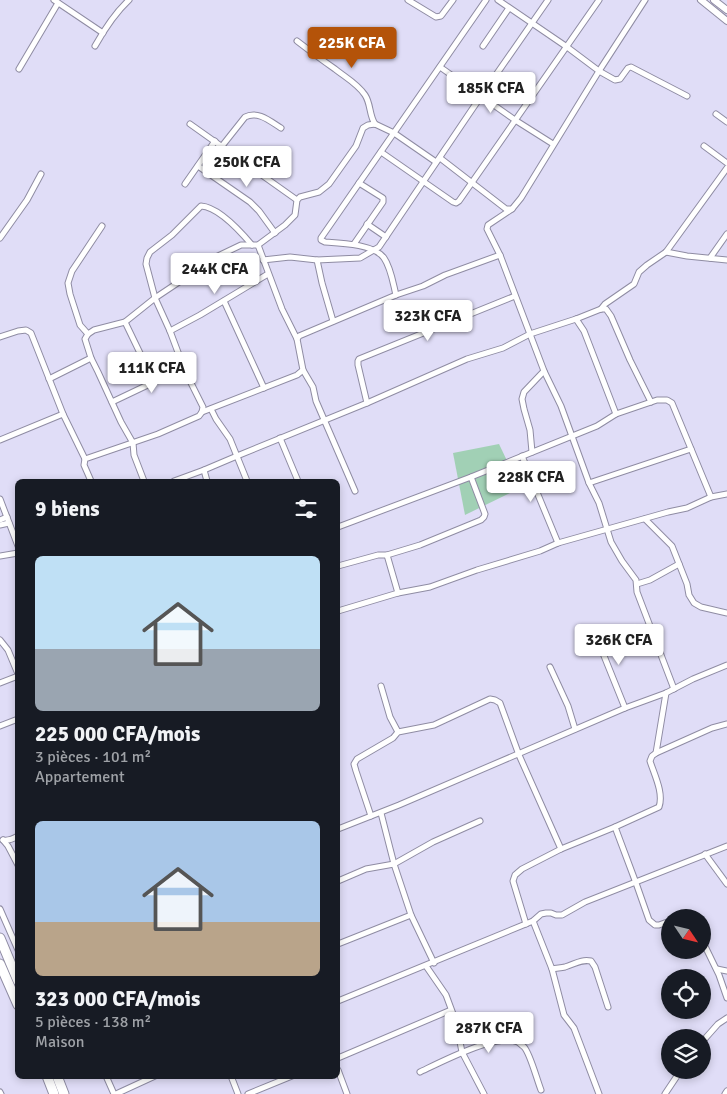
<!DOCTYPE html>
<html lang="fr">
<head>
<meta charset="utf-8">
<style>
	:root { --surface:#171b24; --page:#20242c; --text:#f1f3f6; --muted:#9ea1a6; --accent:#b45309 }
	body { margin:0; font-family:Signika,sans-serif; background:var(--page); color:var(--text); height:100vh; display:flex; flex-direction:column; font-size:19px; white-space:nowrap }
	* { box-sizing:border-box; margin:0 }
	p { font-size:16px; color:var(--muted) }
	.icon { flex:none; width:28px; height:28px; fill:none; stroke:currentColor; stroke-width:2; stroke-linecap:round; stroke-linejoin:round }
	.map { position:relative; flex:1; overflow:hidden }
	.details { position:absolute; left:15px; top:479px; width:325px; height:600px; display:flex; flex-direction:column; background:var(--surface); border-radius:8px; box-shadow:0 2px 8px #0003 }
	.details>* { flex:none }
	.needle { width:32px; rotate:125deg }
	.controls { position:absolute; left:661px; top:909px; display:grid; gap:10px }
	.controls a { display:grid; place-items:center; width:50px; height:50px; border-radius:50%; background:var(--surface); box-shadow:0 2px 8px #0003; font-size:25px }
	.price { position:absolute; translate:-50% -42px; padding:0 11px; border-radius:5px; background:#fff; color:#222; font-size:16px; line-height:32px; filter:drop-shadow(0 1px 2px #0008) }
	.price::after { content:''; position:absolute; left:50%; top:30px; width:15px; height:11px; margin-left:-8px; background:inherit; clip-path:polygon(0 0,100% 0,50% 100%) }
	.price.active { background:var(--accent); color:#fff }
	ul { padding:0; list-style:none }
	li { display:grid; align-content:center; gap:10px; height:265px; padding:0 20px }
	li span { display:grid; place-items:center; height:155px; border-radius:8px; color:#555 }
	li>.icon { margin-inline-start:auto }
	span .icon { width:90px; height:90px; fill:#fffc; stroke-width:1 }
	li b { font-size:21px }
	h2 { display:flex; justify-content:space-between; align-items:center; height:60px; padding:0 20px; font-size:21px }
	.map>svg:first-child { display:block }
	.green { fill:#a1d0b5 }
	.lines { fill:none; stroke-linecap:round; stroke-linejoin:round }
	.minor-casing { stroke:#8f8ca3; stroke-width:7 }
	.tertiary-casing { stroke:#8f8ca3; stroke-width:8 }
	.primary-casing { stroke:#8f8ca3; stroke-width:11 }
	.minor { stroke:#fff; stroke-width:5 }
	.tertiary { stroke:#fff; stroke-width:6 }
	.primary { stroke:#fff; stroke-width:9 }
</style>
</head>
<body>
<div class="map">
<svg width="727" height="1094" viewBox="0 0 727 1094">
	<rect width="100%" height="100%" fill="#e0ddf7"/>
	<!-- green -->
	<polygon class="green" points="499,444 520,488 465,515 453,453"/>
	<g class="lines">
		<!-- minor casing -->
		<g class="minor-casing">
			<g id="minor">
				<polyline points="54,0 103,33"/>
				<polyline points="408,0 436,17 441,16 453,0"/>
				<polyline points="498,0 567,47 599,71 615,80 620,79 628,68 631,67 687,96"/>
				<path d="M297,41C310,51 322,60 335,69C345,77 358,84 365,95C371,104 369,115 375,124"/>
				<path d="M95,46C104,30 115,13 129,0"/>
				<polyline points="483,46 509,8"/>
				<polyline points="440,67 515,120 553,144"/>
				<polyline points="19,69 58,3"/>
				<polyline points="716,114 727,122"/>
				<polyline points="190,124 297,200"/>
				<path d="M222,146L245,117C258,110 271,122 281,128"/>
				<polyline points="704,146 727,163"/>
				<polyline points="381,152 453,202 456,203 459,201 599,0"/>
				<polyline points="440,158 506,209 512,209 521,198 599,71 645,0"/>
				<polyline points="198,166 250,202 259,211 275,233"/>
				<polyline points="185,184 215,141"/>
				<polyline points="367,224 386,237"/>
				<polyline points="0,238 27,200 41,174"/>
				<polyline points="354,244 383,202 383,198 359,183"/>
				<polyline points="258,245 282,309 297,339"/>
				<polyline points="666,252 687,256 727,260"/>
				<polyline points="500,255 544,371 561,406 589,483 599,503 611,542 622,561 636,580 637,592 674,689"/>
				<polyline points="710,258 727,234"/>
				<polyline points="263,260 290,257 317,260 360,258 379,247 473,108 548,0"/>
				<polyline points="317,260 322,283 333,321"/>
				<path d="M396,295C393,283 391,268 384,258C374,244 340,243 325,242L321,240V238L486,0"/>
				<polyline points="224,301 264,388"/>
				<polyline points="601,309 605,304 634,284 639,272 647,265 666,252 727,168"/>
				<polyline points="576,319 584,331 616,414"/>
				<polyline points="125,322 154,382"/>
				<polyline points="170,331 200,315 268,274"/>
				<polyline points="88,334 80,325 70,294 68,283 72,271 102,226"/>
				<polyline points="0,337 18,331 26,330 31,333 63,414"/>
				<polyline points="303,370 313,387 316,401 355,491"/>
				<polyline points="49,379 91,358"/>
				<polyline points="112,402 154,382 185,371"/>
				<polyline points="367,403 358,365 358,361 359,359 515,296"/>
				<polyline points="211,409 216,419 230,439 247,481"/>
				<polyline points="202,412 297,375 303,370 297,339 299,336 396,295 423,286 445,275 500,255 487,229 488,225 512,209"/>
				<polyline points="280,438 298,481"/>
				<polyline points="0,440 63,414 85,459"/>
				<polyline points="532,452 530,430 524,409 522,399 524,392 544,371"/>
				<polyline points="522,456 558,543"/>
				<path d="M91,481L84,465L85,459L158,434L199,416L202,412L203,407L185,371L170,331L155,298L146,264L147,258L150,252L172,235L201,206C219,207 241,232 252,245"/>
				<polyline points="144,481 134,455 133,443 121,422 98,372 91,358 85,339 88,334 94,330 125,322 155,298 218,256 241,245 258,245 285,225 295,215 297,200 300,197 319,192 329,184 356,146 363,128 368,125 375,124 394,133 436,162"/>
				<polyline points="174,481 204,470"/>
				<polyline points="207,481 204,470 237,456 367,403 467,359 503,348 530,334 576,319 601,309 606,309 611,316 630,360 651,402"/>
				<polyline points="589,483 691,449"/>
				<polyline points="0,499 18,546"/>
				<polyline points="645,519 672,546 687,584 689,595 694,603 701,607 727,613"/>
				<polyline points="0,520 7,517"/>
				<polyline points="0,525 9,523"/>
				<polyline points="338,527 471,477 597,426 616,414 657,400 667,400 672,403 711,497"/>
				<polyline points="387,555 398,593"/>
				<polyline points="0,556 18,553"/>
				<polyline points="338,566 378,555 387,555 420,545 481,520 484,517 485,514 471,477"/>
				<polyline points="637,584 650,580 679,564"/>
				<polyline points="338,611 398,593 430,587 477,570 540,551 558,543 668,512 687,508 711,497 727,494"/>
				<polyline points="594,631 625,708"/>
				<polyline points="0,640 8,650 18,674"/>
				<polyline points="550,667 568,706 575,729"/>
				<polyline points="0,683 18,676"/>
				<polyline points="381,686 390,717 398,732"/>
				<polyline points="0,726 18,719"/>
				<polyline points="656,753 666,693"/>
				<polyline points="371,816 356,771 354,764 357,759 393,738 398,732 434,725 490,699 495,700 500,703 519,755 561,849"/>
				<polyline points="338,829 399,805 625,708 666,693 693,679 727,665"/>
				<polyline points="3,840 8,846 18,865"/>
				<path d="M3,840C9,841 13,839 18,836"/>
				<polyline points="705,854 727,884"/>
				<polyline points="338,881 366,869 394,864 433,842 480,821"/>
				<polyline points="0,909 18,950"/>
				<polyline points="411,915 434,963"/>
				<polyline points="533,921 552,969 564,1015 574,1028 599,1094"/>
				<path d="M670,921L659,925H655L649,920L636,883L615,827L659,807C664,793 654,774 650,761L652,756L656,753L712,728L727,724"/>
				<polyline points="526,924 513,881 515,875 522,869 561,849 615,827"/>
				<polyline points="702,940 719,975 727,998"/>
				<polyline points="338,944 411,915 394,864 381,813"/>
				<polyline points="426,966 446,995 456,1022 462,1052 484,1094"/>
				<path d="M552,969C556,968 561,968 565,967C575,964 581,959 591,961L595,967L608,1007"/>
				<polyline points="717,969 727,971"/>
				<polyline points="338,1001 533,921 541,914 546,913 551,913 556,915 562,915 585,902 727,846"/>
				<polyline points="702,1042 718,1024 727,1018"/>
				<polyline points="338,1058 451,1010"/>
				<polyline points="338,1070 347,1094"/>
				<path d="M420,1072C439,1063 498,1032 518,1042C518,1042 523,1046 524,1047C530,1053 537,1080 541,1090"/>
				<polyline points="106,1076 114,1094"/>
				<polyline points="231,1076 238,1094"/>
				<polyline points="0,1092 1,1094"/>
				<polyline points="116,1094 155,1076"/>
				<polyline points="248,1094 292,1076"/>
				<polyline points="665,1094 681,1070"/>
				<polyline points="725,1094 727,1091"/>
			</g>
		</g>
		<!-- tertiary casing -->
		<g class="tertiary-casing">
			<g id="tertiary">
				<polyline points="701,0 727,21"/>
				<polyline points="714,0 727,10"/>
			</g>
		</g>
		<!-- primary casing -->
		<g class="primary-casing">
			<g id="primary">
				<polyline points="0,938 18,981"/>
				<polyline points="0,964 18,1005"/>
				<polyline points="47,1076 54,1094"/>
				<polyline points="57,1076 64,1094"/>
			</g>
		</g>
		<!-- minor -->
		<use href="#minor" class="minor"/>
		<!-- tertiary -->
		<use href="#tertiary" class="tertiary"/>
		<!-- primary -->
		<use href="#primary" class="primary"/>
	</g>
</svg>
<div class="controls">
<a><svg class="needle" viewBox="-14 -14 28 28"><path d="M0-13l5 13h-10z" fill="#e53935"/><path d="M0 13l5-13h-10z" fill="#9ea1a6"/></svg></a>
<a><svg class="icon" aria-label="locate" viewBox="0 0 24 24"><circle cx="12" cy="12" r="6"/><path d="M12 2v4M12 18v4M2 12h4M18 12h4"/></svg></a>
<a><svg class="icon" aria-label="layers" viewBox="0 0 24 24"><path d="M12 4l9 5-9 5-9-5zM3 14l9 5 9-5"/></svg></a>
</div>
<b class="price active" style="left:352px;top:69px">225K CFA</b>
<b class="price" style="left:491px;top:114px">185K CFA</b>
<b class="price" style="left:247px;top:188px">250K CFA</b>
<b class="price" style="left:215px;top:295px">244K CFA</b>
<b class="price" style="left:428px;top:342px">323K CFA</b>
<b class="price" style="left:152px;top:394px">111K CFA</b>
<b class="price" style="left:531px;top:503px">228K CFA</b>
<b class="price" style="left:619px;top:666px">326K CFA</b>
<b class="price" style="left:489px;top:1054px">287K CFA</b>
<section class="details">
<h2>9 biens<svg class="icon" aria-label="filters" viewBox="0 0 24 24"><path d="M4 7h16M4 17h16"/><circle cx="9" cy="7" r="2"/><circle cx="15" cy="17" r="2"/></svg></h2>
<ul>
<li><span style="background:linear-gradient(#bfe0f5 60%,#9aa5b1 0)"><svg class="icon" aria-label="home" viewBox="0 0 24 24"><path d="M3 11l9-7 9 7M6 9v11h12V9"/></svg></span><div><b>225 000 CFA/mois</b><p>3 pièces · 101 m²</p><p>Appartement</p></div></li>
<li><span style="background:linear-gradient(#a9c7e8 65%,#b9a48a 0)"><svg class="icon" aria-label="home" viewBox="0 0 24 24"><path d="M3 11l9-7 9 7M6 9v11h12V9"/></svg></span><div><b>323 000 CFA/mois</b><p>5 pièces · 138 m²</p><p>Maison</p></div></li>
</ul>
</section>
</div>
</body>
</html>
